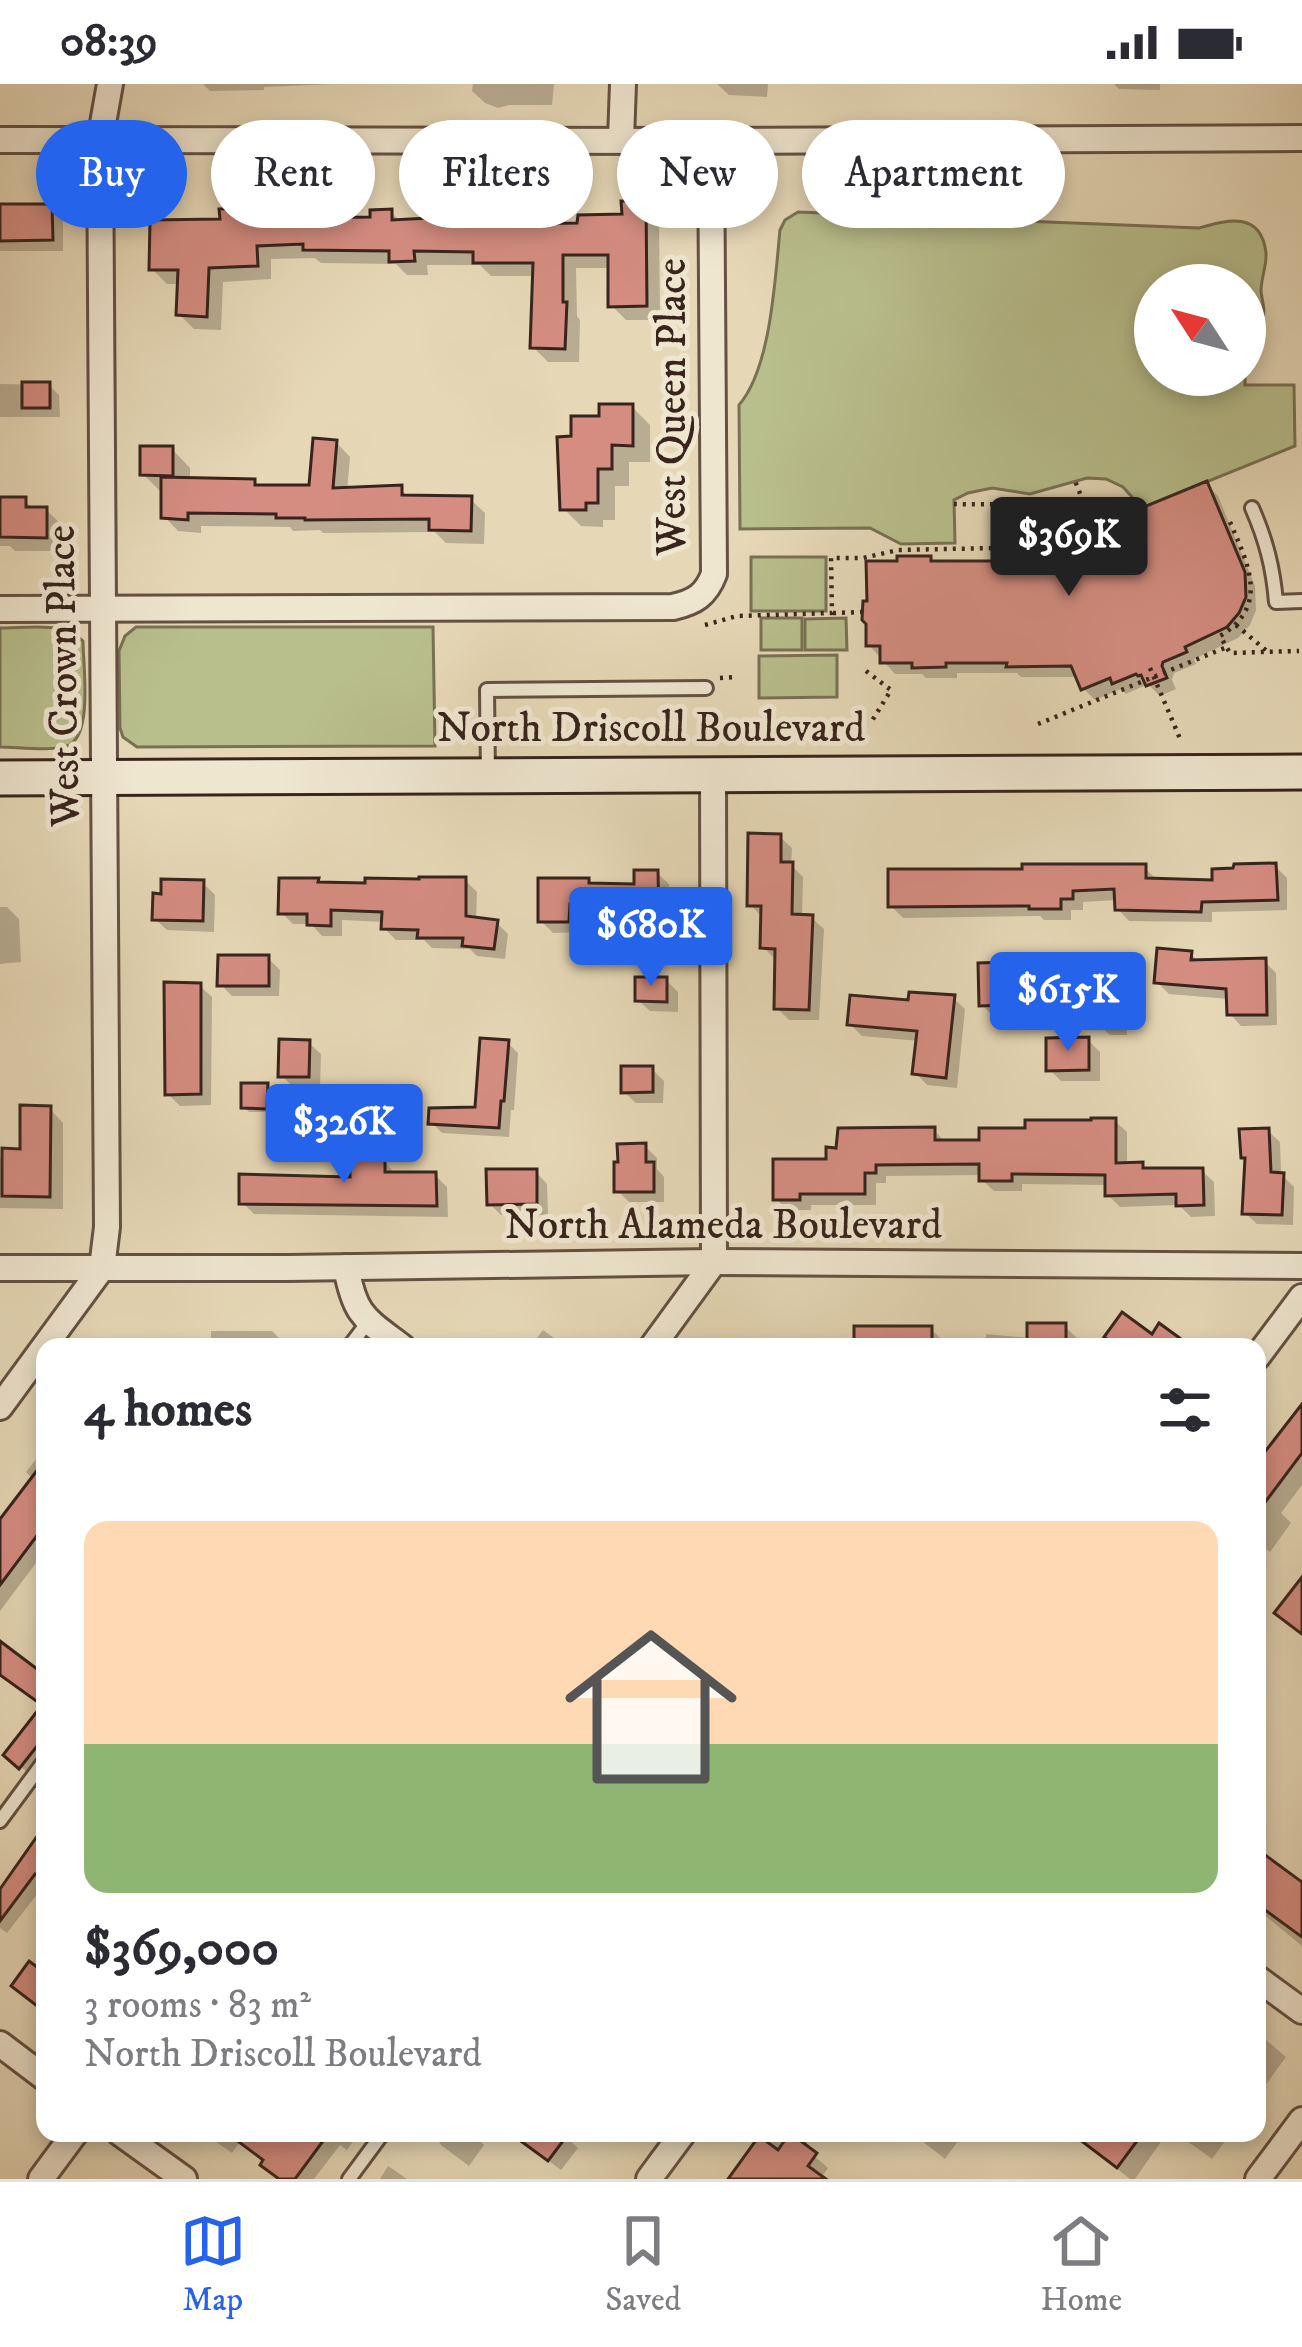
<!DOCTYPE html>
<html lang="en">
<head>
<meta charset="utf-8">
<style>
	:root { --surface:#fff; --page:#f2f2f3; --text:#2b2b33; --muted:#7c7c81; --line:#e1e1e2; --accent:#2563eb }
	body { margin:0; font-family:"IM FELL DW Pica",serif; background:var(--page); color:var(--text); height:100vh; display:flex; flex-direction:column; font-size:45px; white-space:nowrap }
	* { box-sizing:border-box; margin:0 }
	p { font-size:39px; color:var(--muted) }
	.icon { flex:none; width:66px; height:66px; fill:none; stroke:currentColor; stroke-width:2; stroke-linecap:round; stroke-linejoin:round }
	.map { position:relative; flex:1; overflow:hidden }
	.drawer { position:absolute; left:36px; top:1254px; width:1230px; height:804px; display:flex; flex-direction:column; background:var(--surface); border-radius:24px; box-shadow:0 6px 18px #0003 }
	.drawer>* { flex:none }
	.banner { position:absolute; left:36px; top:36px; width:1230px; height:108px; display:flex; gap:24px }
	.needle { width:78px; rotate:306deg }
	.tools { position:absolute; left:1134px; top:180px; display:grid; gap:24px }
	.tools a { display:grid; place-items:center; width:132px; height:132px; border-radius:50%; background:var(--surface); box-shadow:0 6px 18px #0003; font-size:60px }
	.price { position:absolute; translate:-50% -102px; padding:0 27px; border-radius:12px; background:var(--accent); color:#fff; font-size:39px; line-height:78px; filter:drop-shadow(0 3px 6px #0008) }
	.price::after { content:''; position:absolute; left:50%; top:72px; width:36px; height:27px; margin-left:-18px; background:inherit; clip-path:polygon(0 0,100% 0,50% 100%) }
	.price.selected { background:#222; color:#fff }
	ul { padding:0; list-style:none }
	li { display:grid; align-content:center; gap:24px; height:636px; padding:0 48px }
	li+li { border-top:3px solid var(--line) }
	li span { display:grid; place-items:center; height:372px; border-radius:24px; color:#555 }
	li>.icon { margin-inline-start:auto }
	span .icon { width:216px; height:216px; fill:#fffc; stroke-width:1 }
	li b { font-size:51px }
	h2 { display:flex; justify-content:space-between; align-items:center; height:144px; padding:0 48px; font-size:51px }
	.chip { padding:0 42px; border-radius:54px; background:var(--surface); box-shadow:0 6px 18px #0003; font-size:42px; line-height:108px }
	.chip.selected { background:var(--accent); color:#fff }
	.status { display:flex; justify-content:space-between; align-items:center; height:84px; padding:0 60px; background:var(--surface); direction:ltr }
	.status svg { height:33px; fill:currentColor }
	.tab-bar { display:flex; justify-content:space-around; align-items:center; height:168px; border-top:3px solid var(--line); background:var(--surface); font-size:33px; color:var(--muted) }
	.tab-bar a { display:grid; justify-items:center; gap:6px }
	.tab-bar .selected { color:var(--accent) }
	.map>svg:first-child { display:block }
	.green { fill:#b8be8c; stroke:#787154; stroke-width:3 }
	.shadow { fill:#0003 }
	.building { fill:#d58d82; stroke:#38241c; stroke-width:3 }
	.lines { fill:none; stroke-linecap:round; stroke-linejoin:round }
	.lane-casing { stroke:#645143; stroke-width:18 }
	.street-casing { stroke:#645143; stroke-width:30 }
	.secondary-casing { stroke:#38241c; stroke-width:39 }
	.path { stroke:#38241c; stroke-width:4.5; stroke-dasharray:3 6; stroke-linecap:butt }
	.lane { stroke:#efe6d0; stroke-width:12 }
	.street { stroke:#efe6d0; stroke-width:24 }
	.secondary { stroke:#efe6d0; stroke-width:33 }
	.labels { text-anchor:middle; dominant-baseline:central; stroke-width:10; stroke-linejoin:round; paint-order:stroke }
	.street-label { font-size:42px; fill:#38241c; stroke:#efe6d0 }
</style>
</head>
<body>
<div class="status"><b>08:39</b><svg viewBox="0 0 49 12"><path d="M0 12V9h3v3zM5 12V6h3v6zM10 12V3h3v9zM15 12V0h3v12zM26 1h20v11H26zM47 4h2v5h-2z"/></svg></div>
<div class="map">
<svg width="1302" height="2095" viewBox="0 0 1302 2095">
	<rect width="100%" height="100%" fill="#e6d8b7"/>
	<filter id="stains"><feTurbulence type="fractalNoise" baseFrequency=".00167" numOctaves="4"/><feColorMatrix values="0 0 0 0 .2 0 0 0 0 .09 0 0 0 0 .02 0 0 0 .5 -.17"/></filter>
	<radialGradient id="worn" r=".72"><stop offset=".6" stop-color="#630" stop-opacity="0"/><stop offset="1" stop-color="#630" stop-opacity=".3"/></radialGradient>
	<!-- green -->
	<g class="green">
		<path d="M798,128L1199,144C1227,136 1261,126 1266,169C1267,181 1261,194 1261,207C1261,209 1264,224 1264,226C1263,243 1253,256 1245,270V201H1155V291H1245V301H1294L1295,362L1142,424L1123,403L1106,395L1087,394L1030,410L992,404L968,409L954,416L955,459L901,460L870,444L740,445L739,321C771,284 775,195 780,146L785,136Z"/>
		<rect x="751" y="473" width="75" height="54"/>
		<rect x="761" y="534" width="41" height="32"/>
		<polygon points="846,534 847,566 805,566 805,535"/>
		<polygon points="136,543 433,543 435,662 137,663 123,653 120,644 119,567 125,552"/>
		<path d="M0,544C28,544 61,537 83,557C83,581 93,649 69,661C54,668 18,663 0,663Z"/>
		<polygon points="837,571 837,613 759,614 759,572"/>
	</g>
	<!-- shadow -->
	<g class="shadow">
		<polygon points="203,0 334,0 264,3 264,6 210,7"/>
		<polygon points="473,0 554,0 552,21 509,21 498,24 485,19 472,7"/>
		<polygon points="768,0 767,13 729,11 717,0"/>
		<polygon points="1114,0 1160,0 1160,6 1119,5"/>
		<polygon points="644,120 659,134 660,236 626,236 611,221 611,184 576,184 577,232 580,236 579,278 548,278 533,263 535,192 491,192 480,181 427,181 428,191 407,191 396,180 321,179 315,174 271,175 271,195 223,198 221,246 194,245 179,230 180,200 167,200 152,185 223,137 289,126 299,136 373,136 391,128 401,138 450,136 490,121 501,132 517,132 528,143 580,142 625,133"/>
		<polygon points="51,123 63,135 63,167 0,167 0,124"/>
		<polygon points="0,300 49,301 59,311 60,333 0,333"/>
		<polygon points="632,323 650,341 650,378 629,378 629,402 615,402 615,436 603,436 603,443 581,442 563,424 574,355 602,335"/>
		<polygon points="336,358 350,373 347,407 400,405 410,414 470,415 485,429 484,460 446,459 435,448 323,449 320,446 293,447 290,443 201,442 201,449 178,447 164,432 161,408 143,390 172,365 190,384 190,397 253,398 260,404 312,404"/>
		<polygon points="1206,400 1218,412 1255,502 1256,526 1250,541 1238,554 1194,575 1196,580 1174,589 1172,596 1176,605 1160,612 1148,600 1126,610 1121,605 1095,616 1083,604 1078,593 1021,593 1017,589 957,589 957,594 926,594 922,590 895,590 869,561 930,475 935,480 1085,479 1112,468"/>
		<polygon points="0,416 24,416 34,426 46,426 61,440 61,467 15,467 10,462 0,462"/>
		<polygon points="780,753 792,764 791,781 803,793 802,833 812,834 824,845 819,936 789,936 777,924 775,875 763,863 761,832 750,820"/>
		<polygon points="1275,782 1287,794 1287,826 1212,828 1212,838 1129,837 1118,825 1117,816 1083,818 1083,826 1071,826 1071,836 1044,836 1040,832 903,834 891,822 1144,783 1156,795 1215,799"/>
		<polygon points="657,789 669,800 669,851 636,851 624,839 624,830 580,831 580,848 553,849 541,837 587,797 593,803 637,803"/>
		<polygon points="465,796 477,808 476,836 496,838 508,850 505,875 477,872 470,865 432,864 424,856 396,856 384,844 384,838 342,836 342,852 322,852 311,840 293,840 281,828 317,797 322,801 368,802"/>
		<polygon points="203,799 215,811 214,848 167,846 155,835"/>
		<polygon points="0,823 7,823 19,835 21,878 0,880"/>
		<polygon points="1191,870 1200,879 1265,878 1276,889 1277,941 1241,942 1230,930 1229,915 1169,910 1157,898"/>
		<polygon points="268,874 280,886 279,912 232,912 220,900"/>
		<polygon points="1007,881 1018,893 1020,932 994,933 982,921"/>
		<polygon points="1115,884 1127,896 1127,951 1110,951 1098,940"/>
		<polygon points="666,896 678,908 678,928 650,927 638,916"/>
		<polygon points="200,902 212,913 211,1021 180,1022 168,1010"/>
		<polygon points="953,914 965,925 957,1004 927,1001 916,989 919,957 862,952 850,940 911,920"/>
		<polygon points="1088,956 1100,968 1100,997 1061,997 1049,985"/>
		<polygon points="507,958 518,969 514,1026 511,1026 509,1053 442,1049 431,1038 478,1026"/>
		<polygon points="309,959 321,970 320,1004 293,1003 281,991"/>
		<polygon points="652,985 664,997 663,1019 636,1019 624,1008"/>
		<polygon points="267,1002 272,1007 271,1028 249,1028 244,1023"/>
		<polygon points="50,1025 63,1039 63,1125 0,1124 0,1074 23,1068"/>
		<polygon points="1115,1037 1127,1048 1127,1082 1142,1081 1147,1087 1202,1087 1214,1098 1215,1132 1191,1133 1179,1121 1120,1123 1108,1111 1108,1101 1022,1100 1022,1107 994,1107 982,1096 982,1091 886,1092 886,1099 876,1099 876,1121 811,1121 811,1126 788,1126 776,1115 829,1078 934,1046 946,1059 982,1059 1028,1047"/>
		<polygon points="1268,1047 1280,1058 1281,1090 1294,1103 1293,1141 1257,1140 1245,1129"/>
		<polygon points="645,1062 657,1074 657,1085 664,1093 664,1118 629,1118 617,1106"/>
		<polygon points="376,1067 396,1091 435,1091 447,1103 448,1133 254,1130 242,1118 353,1096"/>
		<polygon points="536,1088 547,1100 548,1131 501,1131 490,1120"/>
		<polygon points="1064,1242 1076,1253 1076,1263 985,1263 986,1250 1030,1254"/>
		<polygon points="931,1245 943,1257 943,1263 857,1263"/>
		<polygon points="543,1246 566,1263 530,1263"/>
		<polygon points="211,1247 272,1247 288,1263 211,1263"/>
		<polygon points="1302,1323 1302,1401 1281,1429 1291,1439 1270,1468 1260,1461 1257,1464 1257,1381"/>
		<polygon points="44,1365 45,1467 0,1527 0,1440 34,1396 26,1388"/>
		<polygon points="40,1658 44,1663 26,1687 7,1671"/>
		<polygon points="45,1755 45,1800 7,1849 0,1844 0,1810"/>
		<polygon points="1257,1776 1302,1802 1302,1862 1257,1825"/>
		<polygon points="1257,1948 1286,1973 1257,2013"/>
		<polygon points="203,2049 359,2049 347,2066 340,2061 314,2095 280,2095 266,2077 240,2058 232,2069"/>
		<polygon points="432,2049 471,2049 484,2061 469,2082 442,2062"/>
		<polygon points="520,2049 561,2049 578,2064 561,2086 538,2069"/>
		<polygon points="765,2049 815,2049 804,2063 828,2084 820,2095 731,2095"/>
		<polygon points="912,2049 964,2049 945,2075"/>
		<polygon points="1085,2049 1167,2049 1135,2095 1130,2095 1096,2068"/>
		<polygon points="1176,2049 1231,2049 1212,2075"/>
		<polygon points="388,2082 407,2095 380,2095"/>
	</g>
	<!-- building -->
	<g class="building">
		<polygon points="621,117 646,117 647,222 608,223 608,171 563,171 563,218 567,218 565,265 530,264 533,179 473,179 473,168 414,167 415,177 389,178 389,167 303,166 303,160 257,162 258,182 209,184 207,233 176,231 178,186 149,186 150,136 220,135 219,125 290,123 291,134 370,133 370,126 392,125 392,136 447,133 447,119 491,118 491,129 518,129 518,140 577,139 578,131 622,130"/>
		<polygon points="0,120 52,120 53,156 0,157"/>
		<rect x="22" y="298" width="28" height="26"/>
		<polygon points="599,320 633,320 633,362 612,361 612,385 598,385 598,419 586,419 586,426 560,426 557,353 571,352 571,332 599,332"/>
		<polygon points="313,354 337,356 333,404 402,401 402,411 472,412 471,447 429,446 429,435 305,436 305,434 276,434 276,430 188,429 188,436 161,434 161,393 255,395 255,401 309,401"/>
		<polygon points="140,362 173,362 173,392 140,391"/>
		<polygon points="1207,397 1245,488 1246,513 1239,529 1227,543 1185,563 1187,568 1163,578 1162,582 1167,594 1146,602 1141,591 1138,592 1136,590 1112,600 1110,594 1081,606 1071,582 1006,583 1007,579 946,579 946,583 912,584 912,579 880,579 880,562 866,562 866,540 862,536 863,517 867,517 866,477 897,477 897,472 931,472 931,477 1020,477 1020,472 1055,472 1055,476 1085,476 1108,466 1098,442"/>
		<polygon points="0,413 26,413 26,423 47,423 47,454 0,453"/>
		<polygon points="748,749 781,750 781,778 793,778 792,830 813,831 809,926 774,925 775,865 760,864 761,822 747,822"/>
		<polygon points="1276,779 1278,816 1202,818 1201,828 1115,826 1114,805 1073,807 1073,815 1061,815 1061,825 1029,825 1029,822 888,823 888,785 1022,785 1022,780 1146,780 1146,794 1212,796 1212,785 1233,784 1234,780"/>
		<polygon points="634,786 658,786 659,840 621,841 621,819 570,820 569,838 538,838 538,794 589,794 589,799 634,800"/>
		<polygon points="419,793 466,793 466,832 498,836 494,865 462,862 463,854 417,854 418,846 381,845 382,828 331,826 331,842 307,841 307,830 278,830 279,794 319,794 318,798 365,799 365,794 419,795"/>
		<polygon points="161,795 204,796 203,837 152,836 153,809 161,810"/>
		<polygon points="1157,864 1192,867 1191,876 1266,874 1267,931 1227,931 1226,905 1154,899"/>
		<polygon points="218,871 269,871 269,902 217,902"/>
		<polygon points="1008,878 1009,921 979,922 978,879"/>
		<polygon points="1116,881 1116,941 1095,941 1095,882"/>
		<polygon points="635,893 667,893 667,918 635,917"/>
		<polygon points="164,898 201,899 201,1010 165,1011"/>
		<polygon points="909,908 955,911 946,994 912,990 917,947 847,941 850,911 908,916"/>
		<polygon points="1089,953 1089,986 1046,987 1046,954"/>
		<polygon points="480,954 509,956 504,1017 501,1017 499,1044 428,1040 429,1024 475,1023"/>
		<polygon points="279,955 310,956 309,993 278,993"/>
		<polygon points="621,982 653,982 653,1008 621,1009"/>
		<polygon points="241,999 268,999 267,1025 241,1024"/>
		<polygon points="20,1021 51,1022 50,1113 2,1112 2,1064 20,1065"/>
		<polygon points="1091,1034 1116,1034 1116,1079 1143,1078 1143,1084 1203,1084 1204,1121 1176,1122 1176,1110 1105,1112 1105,1091 1012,1090 1012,1097 979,1097 979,1080 876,1081 876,1089 865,1089 865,1110 800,1110 800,1116 773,1116 773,1075 826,1075 826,1063 836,1064 838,1044 935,1043 935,1056 979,1056 979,1044 1025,1044 1025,1036 1091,1036"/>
		<polygon points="1269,1044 1271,1088 1284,1089 1282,1131 1242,1130 1245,1074 1241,1074 1239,1045"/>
		<polygon points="646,1059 646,1078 654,1078 654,1108 614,1108 614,1078 618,1078 617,1060"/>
		<polygon points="377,1064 377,1076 385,1076 385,1088 436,1088 437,1122 239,1120 239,1090 350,1093 350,1065"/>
		<polygon points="486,1085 537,1085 537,1120 487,1121"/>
		<polygon points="1122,1228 1152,1250 1159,1239 1192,1263 1118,1263 1104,1253"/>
		<rect x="1027" y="1239" width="39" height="24"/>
		<rect x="854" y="1242" width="78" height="21"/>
		<polygon points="1302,1320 1302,1369 1257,1429 1257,1378"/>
		<polygon points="45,1376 45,1441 0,1501 0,1435"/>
		<polygon points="1302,1493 1302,1550 1274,1529"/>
		<polygon points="0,1557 45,1591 45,1652 19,1685 3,1671 42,1621 0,1591"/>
		<polygon points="45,1741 45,1797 35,1790 0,1837 0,1805"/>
		<polygon points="1257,1765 1302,1798 1302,1853 1257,1820"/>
		<polygon points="29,1877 45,1889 45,1928 11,1902"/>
		<polygon points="227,2049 329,2049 295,2095 279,2095 260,2081 263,2076"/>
		<polygon points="510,2049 569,2049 548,2077"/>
		<polygon points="790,2049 817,2069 808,2082 826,2095 728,2095 759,2052 778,2066"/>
		<polygon points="1071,2049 1143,2049 1117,2084"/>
	</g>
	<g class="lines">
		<!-- lane casing -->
		<g class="lane-casing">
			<g id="lane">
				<path d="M1252,424C1266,456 1273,483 1276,518L1302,517"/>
				<polyline points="488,692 487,606 706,604"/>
				<polyline points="349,1263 368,1238"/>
				<polyline points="0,1737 45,1676"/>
				<polyline points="349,2095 383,2049"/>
			</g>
		</g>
		<!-- street casing -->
		<g class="street-casing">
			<g id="street">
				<polyline points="621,55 623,0"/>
				<polyline points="0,56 711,57 1302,54"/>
				<path d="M0,525L673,523C695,518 706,511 714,490L711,57"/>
				<path d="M346,1183C355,1232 364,1234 402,1263"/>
				<polyline points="0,1184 287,1184 714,1178 1302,1182"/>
				<polyline points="652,1263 714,1178 713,690"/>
				<polyline points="1257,1273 1302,1213"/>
				<polyline points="0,1323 102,1184 107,1143 100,56 110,0"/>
				<polyline points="1257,1894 1302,1927"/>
				<polyline points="0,1960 45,1994"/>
				<polyline points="120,2049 184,2095"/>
				<polyline points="41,2095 75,2049"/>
				<polyline points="649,2095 683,2049"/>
				<polyline points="1258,2095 1302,2036"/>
			</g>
		</g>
		<!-- secondary casing -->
		<g class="secondary-casing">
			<polyline id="secondary" points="0,694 1302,688"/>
		</g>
		<!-- path -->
		<g class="path">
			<path d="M954,420C989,421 1049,416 1075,440"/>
			<path d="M1230,438C1248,480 1270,522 1220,552L1230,569L1299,567"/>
			<polyline points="833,529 863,528"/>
			<polyline points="705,541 737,532 832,529 831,474 863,474 898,466 1044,463 1075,440 1083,417 1075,397"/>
			<polyline points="1236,541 1268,568"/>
			<polyline points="1150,584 1181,657"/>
			<polyline points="866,587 891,606 870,640"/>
			<polyline points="720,594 737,593"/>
			<polyline points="1038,640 1227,563"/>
		</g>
		<!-- lane -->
		<use href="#lane" class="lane"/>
		<!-- street -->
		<use href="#street" class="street"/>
		<!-- secondary -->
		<use href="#secondary" class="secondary"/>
	</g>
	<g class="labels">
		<!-- street labels -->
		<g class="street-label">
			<text transform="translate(673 323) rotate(-90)">West Queen Place</text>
			<text transform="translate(64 592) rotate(-91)">West Crown Place</text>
			<text x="651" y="645">North Driscoll Boulevard</text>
			<text x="723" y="1142">North Alameda Boulevard</text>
		</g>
	</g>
	<rect width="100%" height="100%" filter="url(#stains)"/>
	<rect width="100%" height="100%" fill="url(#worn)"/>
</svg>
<div class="tools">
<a><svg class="needle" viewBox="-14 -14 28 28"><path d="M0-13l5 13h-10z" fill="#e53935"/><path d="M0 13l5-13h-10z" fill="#7c7c81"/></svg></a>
</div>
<b class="price selected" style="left:1069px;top:515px">$369K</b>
<b class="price" style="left:651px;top:905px">$680K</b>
<b class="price" style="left:1068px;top:970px">$615K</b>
<b class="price" style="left:344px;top:1102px">$326K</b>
<div class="banner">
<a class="chip selected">Buy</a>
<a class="chip">Rent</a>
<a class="chip">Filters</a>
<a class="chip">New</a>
<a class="chip">Apartment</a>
</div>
<section class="drawer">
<h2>4 homes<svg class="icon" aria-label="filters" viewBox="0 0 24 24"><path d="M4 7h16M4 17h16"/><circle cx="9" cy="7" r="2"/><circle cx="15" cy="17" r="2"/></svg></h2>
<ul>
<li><span style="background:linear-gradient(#ffd9b3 60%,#8fb573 0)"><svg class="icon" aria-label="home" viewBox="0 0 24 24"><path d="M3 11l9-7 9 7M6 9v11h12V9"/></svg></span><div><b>$369,000</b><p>3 rooms · 83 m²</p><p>North Driscoll Boulevard</p></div></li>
</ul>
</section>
</div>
<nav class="tab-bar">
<a class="selected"><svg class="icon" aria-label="map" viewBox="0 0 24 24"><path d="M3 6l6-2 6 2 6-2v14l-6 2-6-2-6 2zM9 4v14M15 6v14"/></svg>Map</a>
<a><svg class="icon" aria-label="saved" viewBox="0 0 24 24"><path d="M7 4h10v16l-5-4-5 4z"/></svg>Saved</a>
<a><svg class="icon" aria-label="home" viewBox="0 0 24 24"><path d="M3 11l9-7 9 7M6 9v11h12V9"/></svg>Home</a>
</nav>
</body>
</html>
